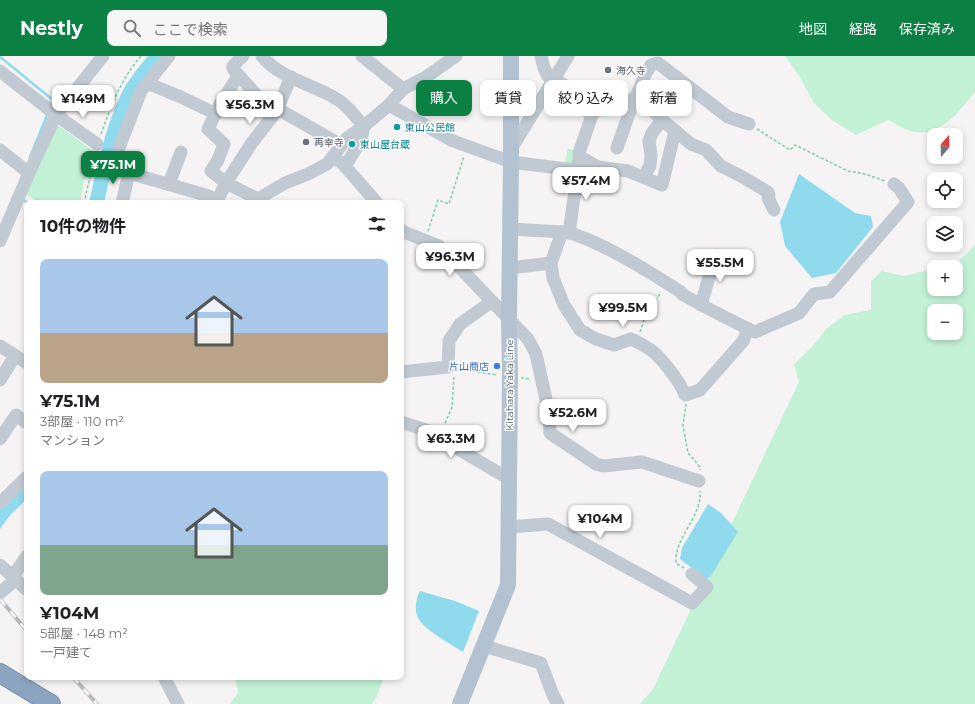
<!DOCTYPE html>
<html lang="ja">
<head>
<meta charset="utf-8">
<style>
	:root { --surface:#fff; --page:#f6f6f6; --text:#202124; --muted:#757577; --accent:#0b8043 }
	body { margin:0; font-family:Montserrat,"Noto Sans JP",sans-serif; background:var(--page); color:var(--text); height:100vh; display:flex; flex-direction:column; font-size:15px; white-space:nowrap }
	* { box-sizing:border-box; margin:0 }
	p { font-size:13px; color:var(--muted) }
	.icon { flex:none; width:22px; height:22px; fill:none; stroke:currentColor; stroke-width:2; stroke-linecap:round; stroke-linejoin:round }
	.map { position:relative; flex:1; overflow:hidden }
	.side { position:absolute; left:24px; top:144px; width:380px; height:480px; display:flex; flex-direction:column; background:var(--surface); border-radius:8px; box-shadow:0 2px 6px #0003 }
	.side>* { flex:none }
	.banner { position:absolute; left:416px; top:24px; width:380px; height:36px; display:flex; gap:8px }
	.needle { width:26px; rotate:20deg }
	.controls { position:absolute; left:927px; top:72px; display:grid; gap:8px }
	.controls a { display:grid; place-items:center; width:36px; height:36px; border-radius:8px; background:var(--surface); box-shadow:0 2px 6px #0003; font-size:20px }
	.price { position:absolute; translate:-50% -34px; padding:0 9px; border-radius:8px; background:#fff; color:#222; font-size:13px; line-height:26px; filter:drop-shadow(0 1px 2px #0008) }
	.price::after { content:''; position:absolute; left:50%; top:24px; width:12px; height:9px; margin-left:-6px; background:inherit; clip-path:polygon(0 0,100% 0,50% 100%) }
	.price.active { background:var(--accent); color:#fff }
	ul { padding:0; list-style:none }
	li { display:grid; align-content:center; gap:8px; height:212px; padding:0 16px }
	li span { display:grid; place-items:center; height:124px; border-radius:8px; color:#555 }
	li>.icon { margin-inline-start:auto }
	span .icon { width:72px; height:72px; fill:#fffc; stroke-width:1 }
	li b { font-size:17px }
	h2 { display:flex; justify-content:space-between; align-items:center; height:48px; padding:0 16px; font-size:17px }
	.tag { padding:0 14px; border-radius:8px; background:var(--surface); box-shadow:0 2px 6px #0003; font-size:14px; line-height:36px }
	.tag.active { background:var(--accent); color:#fff }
	header { display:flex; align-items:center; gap:24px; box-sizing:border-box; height:56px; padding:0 20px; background:var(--accent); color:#fff }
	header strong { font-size:19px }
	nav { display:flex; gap:22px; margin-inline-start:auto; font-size:14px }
	.search { width:280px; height:36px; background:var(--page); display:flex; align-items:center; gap:10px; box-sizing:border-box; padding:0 14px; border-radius:8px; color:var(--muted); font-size:15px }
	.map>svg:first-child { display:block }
	.green { fill:#c3f1d5; fill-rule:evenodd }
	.water { fill:#90daee }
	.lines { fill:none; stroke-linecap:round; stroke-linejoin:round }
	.stream { stroke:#90daee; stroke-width:2.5 }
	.highway-casing { stroke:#7690ad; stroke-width:20 }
	.path { stroke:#7ad0a6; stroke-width:1.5; stroke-dasharray:3 2; stroke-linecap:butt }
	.minor { stroke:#c1cad2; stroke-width:13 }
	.major { stroke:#b3c2d1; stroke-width:16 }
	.highway { stroke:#8ba5c1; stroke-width:18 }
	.rail-casing { stroke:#b5b8bd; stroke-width:4 }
	.rail { stroke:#fff; stroke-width:2.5; stroke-dasharray:8; stroke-linecap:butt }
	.worship-dot { fill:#6b7280; stroke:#fff; stroke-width:1.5 }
	.culture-dot { fill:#0f9aa8; stroke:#fff; stroke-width:1.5 }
	.shop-dot { fill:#3f7fe0; stroke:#fff; stroke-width:1.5 }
	.labels { text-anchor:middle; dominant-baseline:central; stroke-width:3; stroke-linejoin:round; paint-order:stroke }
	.worship-label { font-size:10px; fill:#5b616d; stroke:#fff; text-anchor:start }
	.culture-label { font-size:10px; fill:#0d838f; stroke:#fff; text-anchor:start }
	.shop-label { font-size:10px; fill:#366cbe; stroke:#fff; text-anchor:end }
	.street-label { font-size:10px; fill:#4a5661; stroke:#fff }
</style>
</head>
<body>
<header>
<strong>Nestly</strong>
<div class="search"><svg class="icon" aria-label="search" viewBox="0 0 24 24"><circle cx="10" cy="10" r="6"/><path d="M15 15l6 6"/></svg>ここで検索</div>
<nav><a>地図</a><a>経路</a><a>保存済み</a></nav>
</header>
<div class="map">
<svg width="975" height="648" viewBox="0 0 975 648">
	<rect width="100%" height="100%" fill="#f5f3f3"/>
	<!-- green -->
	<g class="green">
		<path d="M785,0H975V36C959,55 942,80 914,76C905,74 896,68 888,64L856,79L832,64L814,47L798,18Z"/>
		<polygon points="59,70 93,95 93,100 84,125 80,147 40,147 26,138 54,71"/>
		<polygon points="568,93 577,95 575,110 565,106"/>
		<path d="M975,188V648H640L653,633L799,326L794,308L812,291L827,272L845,259L871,254V225L882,215L903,220L934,213V233H956V211H941C956,206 966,201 975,188ZM934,255H956V277H934Z"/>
		<polygon points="235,621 384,621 377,640 372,648 230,648 238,637"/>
	</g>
	<!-- water -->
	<g class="water">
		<path d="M148,0H165L115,97L104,147H89C97,111 105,72 121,38C128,24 138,12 148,0Z"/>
		<polygon points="799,118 855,157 871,160 873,171 836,217 812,222 785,190 780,166"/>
		<polygon points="27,425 27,443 11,458 0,473 0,453"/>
		<polygon points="708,448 721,457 738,476 711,520 706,523 680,503 682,492"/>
		<path d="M420,535L458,546L479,555L463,596C451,588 424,574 418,562C414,554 416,542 420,535Z"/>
	</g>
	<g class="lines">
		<!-- stream -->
		<g class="stream">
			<polyline points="0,1 53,44 51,49"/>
			<polyline points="30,101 48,57"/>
			<polyline points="22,143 28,147"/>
		</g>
		<!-- highway casing -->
		<g class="highway-casing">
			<polyline id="highway" points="0,617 51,648"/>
		</g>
		<!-- path -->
		<g class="path">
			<polyline points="757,73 790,94 795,89 848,115 865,118 885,125"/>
			<path d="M101,78C111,50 121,23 141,0"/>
			<polyline points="84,147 95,99"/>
			<polyline points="428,175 438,144 449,148 464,100"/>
			<polyline points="640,276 645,261 661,236"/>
			<polyline points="458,313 497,319"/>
			<polyline points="521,322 531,323"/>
			<polyline points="686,348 683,370 688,397 700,411 700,414"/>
			<polyline points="443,372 452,351 454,320"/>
			<path d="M684,512L676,507C674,482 703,459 700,435"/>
		</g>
		<!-- minor -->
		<g class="minor">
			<polyline points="243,0 233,10 233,13 263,46 276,56"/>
			<path d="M262,0C279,22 312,28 335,42C347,48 355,61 364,70L361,84L345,111"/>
			<polyline points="362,0 403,33"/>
			<polyline points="541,0 544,12 548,20 574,35 576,47 592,59"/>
			<polyline points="0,15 56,59 97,88"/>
			<polyline points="238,20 219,50 208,73 224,88 218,104 211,115 226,127 251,88 276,56 291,21"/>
			<polyline points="147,27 181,41 216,58"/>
			<path d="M574,35C596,31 612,39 633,46"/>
			<polyline points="637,39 662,64 691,88 706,94 721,110 739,119 768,136 769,139 768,142 774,154"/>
			<polyline points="389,49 453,85 511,106 575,114"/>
			<polyline points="278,53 341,89"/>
			<polyline points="119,92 141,35 169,0"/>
			<polyline points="617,92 631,52 646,17 651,9 658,7 728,61 749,68"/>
			<polyline points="511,93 568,0"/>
			<polyline points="0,94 29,117"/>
			<polyline points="580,101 598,111 628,115 662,129 675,75"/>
			<polyline points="339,105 343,108 377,147"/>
			<polyline points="115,113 209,140 217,146"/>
			<polyline points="643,121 650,110 651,99 649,85 652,77 662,64"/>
			<polyline points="169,128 181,96"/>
			<polyline points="122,147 129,117"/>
			<polyline points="216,147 226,127 258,143 285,127 308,118 327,108 347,82 364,70 389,49 403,33 426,21 456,0"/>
			<polyline points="510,173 562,176"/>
			<polyline points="401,174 404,176 439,190 528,283 536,298 549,357 550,377 596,408 603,410 642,406 699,425"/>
			<path d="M569,177L577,121C574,109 581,107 579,97L592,59L594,56L599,54L631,52"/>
			<polyline points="0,185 29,117 56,59 103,0"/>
			<polyline points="510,212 551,207"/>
			<polyline points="701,249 709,221 717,199"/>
			<path d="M747,273L744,284L700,334L685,339C681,327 661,301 651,294C645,290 638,286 631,283L614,289L596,283L580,274L564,249L553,222L551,207L562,176C571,176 581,181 589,184C621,198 651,217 681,236L682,238C706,252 730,264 755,276L799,257L814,238L830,236L908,146L899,132L894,128"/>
			<polyline points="0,290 27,307"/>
			<polyline points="401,316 448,311 449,285 460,268 491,246"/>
			<polyline points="0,324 15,300"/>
			<polyline points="401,366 426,374 509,423"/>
			<polyline points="0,383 16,359 27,367"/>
			<polyline points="0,447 27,421"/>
			<polyline points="509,471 548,468 692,547 707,531 692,518"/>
			<polyline points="0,509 27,534"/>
			<polyline points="13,520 27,500"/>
			<polyline points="0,537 16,523"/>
			<polyline points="484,590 541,607 553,639 558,648"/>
			<polyline points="164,621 178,648"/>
		</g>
		<!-- major -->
		<polyline class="major" points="460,648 508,529 510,321 509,264 511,106 511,0"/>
		<!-- highway -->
		<use href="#highway" class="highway"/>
		<!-- rail casing -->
		<g class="rail-casing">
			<g id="rail">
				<polyline points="0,543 27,575"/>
				<polyline points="73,621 97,648"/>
			</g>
		</g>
		<!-- rail -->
		<use href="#rail" class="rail"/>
	</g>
	<!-- markers -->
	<g class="worship-dot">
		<circle cx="608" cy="14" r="4"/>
		<circle cx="306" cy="86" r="4"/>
	</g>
	<g class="culture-dot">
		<circle cx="397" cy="71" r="4"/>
		<circle cx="352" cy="88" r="4"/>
	</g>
	<circle class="shop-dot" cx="497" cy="310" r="4"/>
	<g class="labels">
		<!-- worship labels -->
		<g class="worship-label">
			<text x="616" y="14">海久寺</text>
			<text x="314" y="86">再幸寺</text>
		</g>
		<!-- culture labels -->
		<g class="culture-label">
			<text x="405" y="71">東山公民館</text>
			<text x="360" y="88">東山屋台蔵</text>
		</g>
		<!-- shop labels -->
		<g class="shop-label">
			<text x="489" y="310">片山商店</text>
		</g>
		<!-- street labels -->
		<g class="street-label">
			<text transform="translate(509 329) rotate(-90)">Kitahara Yaka Line</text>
		</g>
	</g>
</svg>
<div class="controls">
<a><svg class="needle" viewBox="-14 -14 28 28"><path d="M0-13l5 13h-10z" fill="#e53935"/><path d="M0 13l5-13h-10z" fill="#757577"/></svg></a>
<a><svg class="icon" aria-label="locate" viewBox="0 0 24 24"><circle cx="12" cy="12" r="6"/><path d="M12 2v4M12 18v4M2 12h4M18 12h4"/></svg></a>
<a><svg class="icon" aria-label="layers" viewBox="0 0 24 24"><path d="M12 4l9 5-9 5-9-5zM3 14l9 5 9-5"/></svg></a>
<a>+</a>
<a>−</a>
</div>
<b class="price" style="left:83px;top:63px">¥149M</b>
<b class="price" style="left:250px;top:69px">¥56.3M</b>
<b class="price active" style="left:113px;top:129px">¥75.1M</b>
<b class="price" style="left:586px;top:145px">¥57.4M</b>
<b class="price" style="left:450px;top:221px">¥96.3M</b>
<b class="price" style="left:720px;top:227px">¥55.5M</b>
<b class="price" style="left:623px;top:272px">¥99.5M</b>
<b class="price" style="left:573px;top:377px">¥52.6M</b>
<b class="price" style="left:451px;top:403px">¥63.3M</b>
<b class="price" style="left:600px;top:483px">¥104M</b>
<div class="banner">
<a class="tag active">購入</a>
<a class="tag">賃貸</a>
<a class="tag">絞り込み</a>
<a class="tag">新着</a>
</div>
<section class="side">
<h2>10件の物件<svg class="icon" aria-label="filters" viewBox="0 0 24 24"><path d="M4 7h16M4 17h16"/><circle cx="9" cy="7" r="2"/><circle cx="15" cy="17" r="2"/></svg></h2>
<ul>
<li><span style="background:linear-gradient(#a9c7e8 60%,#b9a48a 0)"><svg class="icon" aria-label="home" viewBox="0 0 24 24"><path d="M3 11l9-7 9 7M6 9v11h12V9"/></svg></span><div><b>¥75.1M</b><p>3部屋 · 110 m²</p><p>マンション</p></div></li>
<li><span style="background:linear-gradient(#a9c7e8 60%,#7fa58c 0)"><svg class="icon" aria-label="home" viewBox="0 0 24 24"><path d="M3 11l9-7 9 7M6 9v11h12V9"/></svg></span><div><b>¥104M</b><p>5部屋 · 148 m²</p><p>一戸建て</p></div></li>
</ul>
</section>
</div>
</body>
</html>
